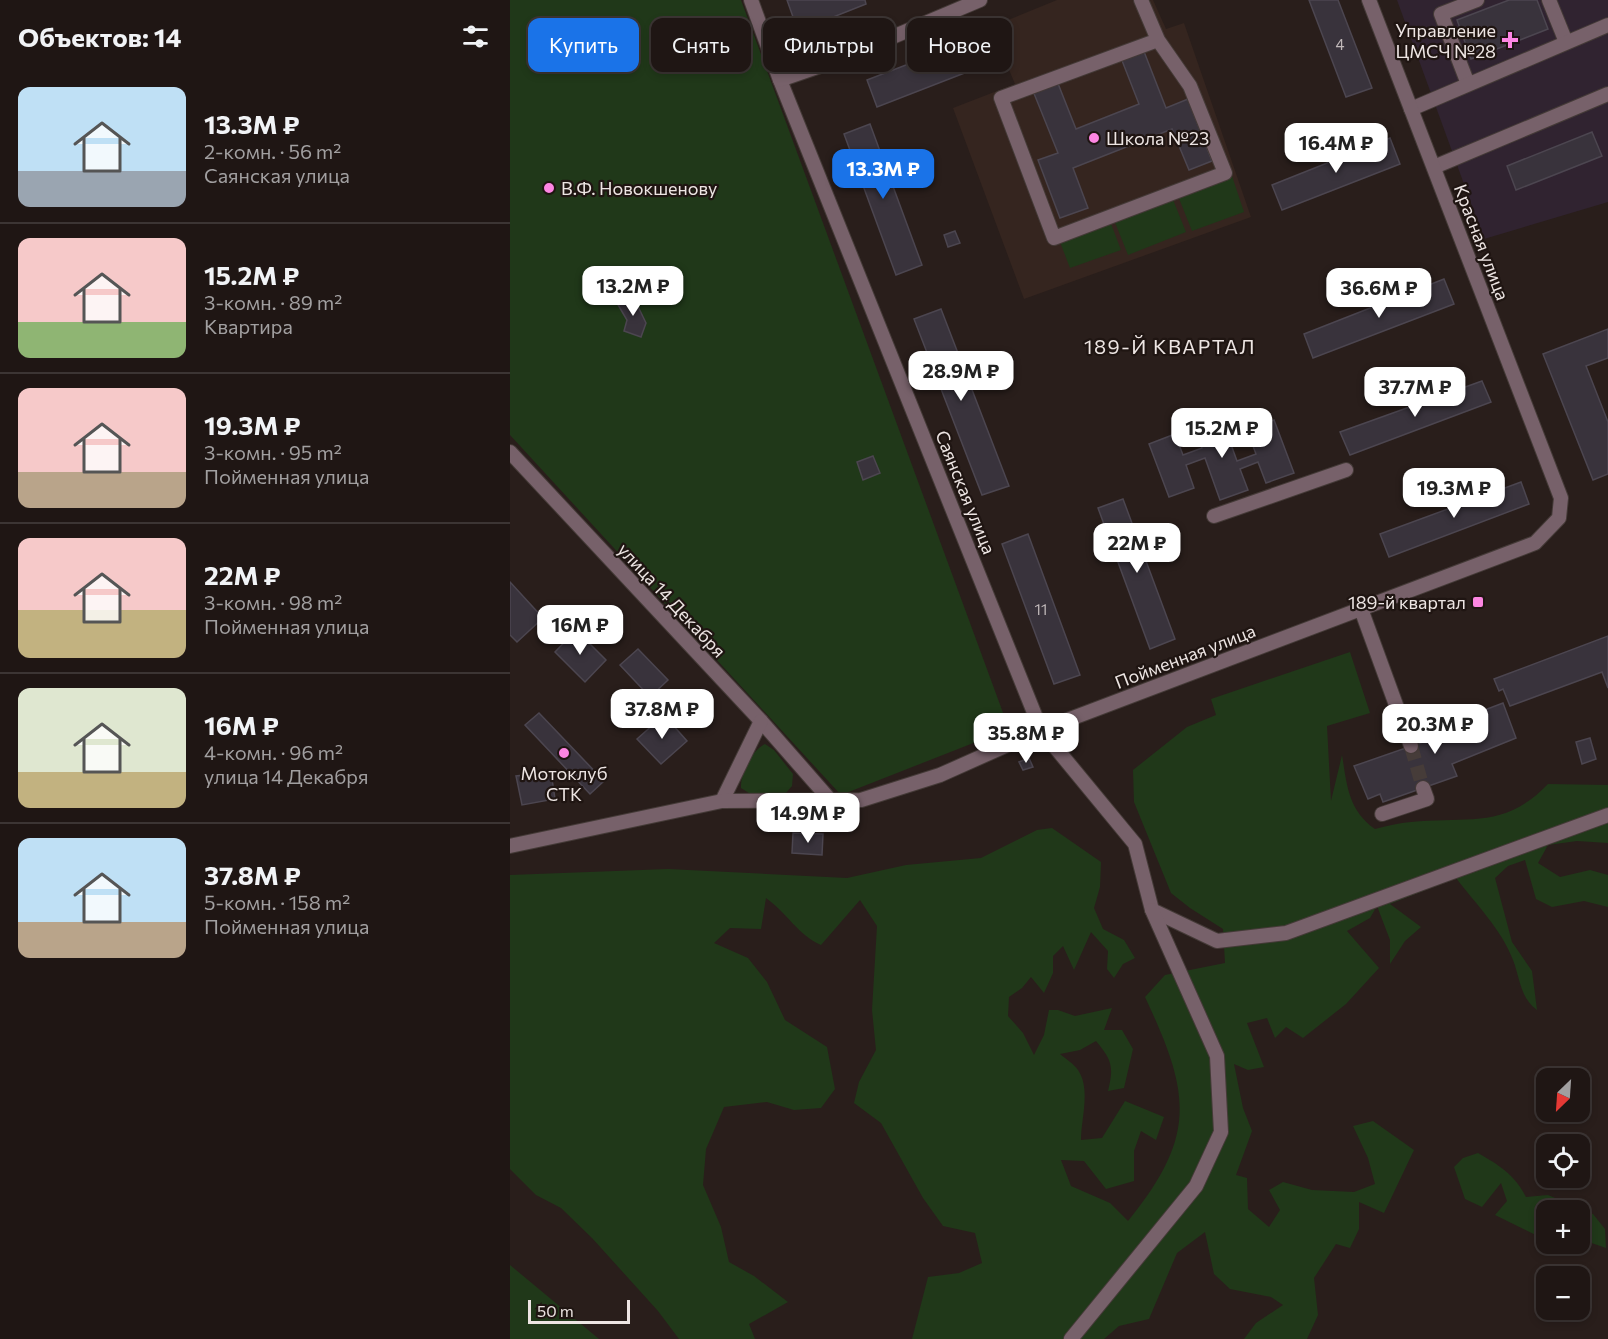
<!DOCTYPE html>
<html lang="ru">
<head>
<meta charset="utf-8">
<style>
	:root { --surface:#1f1614; --page:#2c2322; --text:#f1f3f6; --muted:#a19fa0; --line:#3c3534; --accent:#1a73e8 }
	body { margin:0; font-family:Commissioner,sans-serif; background:var(--page); color:var(--text); height:100vh; display:flex; flex-direction:column; font-size:22px; white-space:nowrap }
	* { box-sizing:border-box; margin:0 }
	p { font-size:20px; color:var(--muted) }
	.icon { flex:none; width:33px; height:33px; fill:none; stroke:currentColor; stroke-width:2; stroke-linecap:round; stroke-linejoin:round }
	.map { position:relative; flex:1; overflow:hidden }
	.side { display:flex; flex-direction:column; background:var(--surface); width:510px }
	.side>* { flex:none }
	.hud { position:absolute; left:18px; top:18px; width:570px; height:54px; display:flex; gap:12px }
	.needle { width:39px; rotate:205deg }
	.buttons { position:absolute; left:1026px; top:1068px; display:grid; gap:12px }
	.buttons a { display:grid; place-items:center; width:54px; height:54px; border-radius:12px; background:var(--surface); box-shadow:0 3px 9px #0003,0 0 0 2px var(--line); font-size:30px }
	.scale { position:absolute; left:18px; bottom:15px; width:102px; box-sizing:border-box; padding-left:6px; border:3px solid #ede5e3; border-top:0; font-size:16px; line-height:21px; white-space:nowrap; color:#ede5e3; -webkit-text-stroke:4px #1f1512; paint-order:stroke }
	.price { position:absolute; translate:-50% -51px; padding:0 14px; border-radius:12px; background:#fff; color:#222; font-size:20px; line-height:39px; filter:drop-shadow(0 2px 3px #0008) }
	.price::after { content:''; position:absolute; left:50%; top:36px; width:18px; height:14px; margin-left:-9px; background:inherit; clip-path:polygon(0 0,100% 0,50% 100%) }
	.price.on { background:var(--accent); color:#fff }
	ul { padding:0; list-style:none }
	li { display:flex; align-items:center; gap:18px; height:150px; padding:0 18px }
	li+li { border-top:2px solid var(--line) }
	li span { display:grid; place-items:center; flex:none; width:168px; height:120px; border-radius:12px; color:#555 }
	li>.icon { margin-inline-start:auto }
	span .icon { width:72px; height:72px; fill:#fffc; stroke-width:1 }
	li b { font-size:26px }
	h2 { display:flex; justify-content:space-between; align-items:center; height:72px; padding:0 18px; font-size:26px }
	.tag { padding:0 21px; border-radius:12px; background:var(--surface); box-shadow:0 3px 9px #0003,0 0 0 2px var(--line); font-size:21px; line-height:54px }
	.tag.on { background:var(--accent); color:#fff }
	main { display:flex; flex:1; min-height:0 }
	.map>svg:first-child { display:block }
	.built { fill:#35251f }
	.medical { fill:#302330 }
	.green { fill:#203819 }
	.building { fill:#39333c; stroke:#4c4650; stroke-width:1.5 }
	.lines { fill:none; stroke-linecap:round; stroke-linejoin:round }
	.minor-tunnel { stroke:#463c39; stroke-width:14; stroke-dasharray:14 7; stroke-linecap:butt }
	.minor-casing { stroke:#443a37; stroke-width:16 }
	.minor { stroke:#77616a; stroke-width:14 }
	.poi-dot { fill:#fd86e2; stroke:#1f1512; stroke-width:2 }
	.labels { text-anchor:middle; dominant-baseline:central; stroke-width:4.5; stroke-linejoin:round; paint-order:stroke }
	.number-label { font-size:15px; fill:#c0b8b9 }
	.poi-label { font-size:18px; fill:#ede5e3; stroke:#1f1512; text-anchor:end }
	.street-label { font-size:18px; fill:#ede5e3; stroke:#1f1512 }
	.neighbourhood-label { font-size:20px; letter-spacing:1.5px; fill:#ede5e3; stroke:#1f1512 }
</style>
</head>
<body>
<main>
<section class="side">
<h2>Объектов: 14<svg class="icon" aria-label="filters" viewBox="0 0 24 24"><path d="M4 7h16M4 17h16"/><circle cx="9" cy="7" r="2"/><circle cx="15" cy="17" r="2"/></svg></h2>
<ul>
<li><span style="background:linear-gradient(#bfe0f5 70%,#9aa5b1 0)"><svg class="icon" aria-label="home" viewBox="0 0 24 24"><path d="M3 11l9-7 9 7M6 9v11h12V9"/></svg></span><div><b>13.3M ₽</b><p>2-комн. · 56 m²</p><p>Саянская улица</p></div></li>
<li><span style="background:linear-gradient(#f6c9c9 70%,#8fb573 0)"><svg class="icon" aria-label="home" viewBox="0 0 24 24"><path d="M3 11l9-7 9 7M6 9v11h12V9"/></svg></span><div><b>15.2M ₽</b><p>3-комн. · 89 m²</p><p>Квартира</p></div></li>
<li><span style="background:linear-gradient(#f6c9c9 70%,#b9a48a 0)"><svg class="icon" aria-label="home" viewBox="0 0 24 24"><path d="M3 11l9-7 9 7M6 9v11h12V9"/></svg></span><div><b>19.3M ₽</b><p>3-комн. · 95 m²</p><p>Пойменная улица</p></div></li>
<li><span style="background:linear-gradient(#f6c9c9 60%,#c2b280 0)"><svg class="icon" aria-label="home" viewBox="0 0 24 24"><path d="M3 11l9-7 9 7M6 9v11h12V9"/></svg></span><div><b>22M ₽</b><p>3-комн. · 98 m²</p><p>Пойменная улица</p></div></li>
<li><span style="background:linear-gradient(#dfe7d0 70%,#c2b280 0)"><svg class="icon" aria-label="home" viewBox="0 0 24 24"><path d="M3 11l9-7 9 7M6 9v11h12V9"/></svg></span><div><b>16M ₽</b><p>4-комн. · 96 m²</p><p>улица 14 Декабря</p></div></li>
<li><span style="background:linear-gradient(#bfe0f5 70%,#b9a48a 0)"><svg class="icon" aria-label="home" viewBox="0 0 24 24"><path d="M3 11l9-7 9 7M6 9v11h12V9"/></svg></span><div><b>37.8M ₽</b><p>5-комн. · 158 m²</p><p>Пойменная улица</p></div></li>
</ul>
</section>
<div class="map">
<svg width="1098" height="1339" viewBox="0 0 1098 1339">
	<rect width="100%" height="100%" fill="#291e1b"/>
	<!-- built -->
	<polygon class="built" points="547,0 643,0 656,29 674,23 741,217 514,299 443,108 505,84 481,27"/>
	<!-- medical -->
	<polygon class="medical" points="887,0 1098,0 1098,202 974,239"/>
	<!-- green -->
	<g class="green">
		<polygon points="0,0 231,0 499,729 331,795 0,435"/>
		<polygon points="722,176 734,212 682,231 668,196"/>
		<polygon points="662,197 676,232 618,255 604,220"/>
		<polygon points="600,221 611,250 560,268 550,242"/>
		<path d="M840,652L860,713L817,726L821,801L832,755C837,785 838,810 865,829C877,826 889,823 901,822C958,816 994,830 1038,784L1098,785V843L1067,841L1038,845L1028,863L1050,877L1080,870L1098,875V907L1074,901L1042,907L1026,899L1015,860L998,866L985,878L1002,942L1022,971L1027,1010C1010,998 1010,978 1003,960C992,930 965,903 946,878L880,904L911,927L895,941L880,964V940L867,906L860,918L837,931L869,968L836,1004L793,1038L776,1027L765,1038L757,1018L737,1023L754,1067L738,1070L724,1064L733,1108L742,1131L726,1175L737,1178L738,1209L759,1227L770,1210L759,1190L773,1182L802,1190L844,1192L865,1184L858,1158L843,1126L863,1121L904,1150L874,1213L849,1202V1229L840,1248L826,1244L804,1278L808,1315L797,1339H734L746,1323L773,1305L761,1297L720,1289L704,1274L695,1232L667,1253L639,1319L609,1326L594,1339H402L418,1277L449,1273L472,1263L465,1233L433,1226L413,1198L371,1123L344,1103L349,1082L366,1050L362,1010L367,926L350,900L311,945C288,935 277,913 256,898L251,929L220,928L204,943L238,958L257,982L275,1020L317,1047L325,1089L311,1108L284,1110L257,1102L214,1107L196,1149L193,1185L211,1227L219,1262L244,1276L278,1302L239,1324L245,1339H169L148,1311L82,1238L51,1208L26,1195L0,1169V875L158,869L337,878L396,865L471,858L527,830L542,828L591,862L590,887L584,908L593,929L614,940L625,958L613,964L604,978L597,969L598,951L581,932L564,970L553,946L543,956V973L534,993L521,977L512,988L499,997L498,1016L513,1033L524,1055L534,1035L539,1010H548L565,1016L602,1008L594,1030H612L623,1049L614,1088L598,1091C604,1067 602,1060 586,1041L570,1050L550,1054C556,1059 564,1064 568,1070C581,1089 571,1119 571,1140L592,1138L615,1101L654,1117L646,1140L631,1131L624,1151V1181L596,1189L574,1161L551,1160L561,1186L600,1203L618,1221C688,1135 680,1093 635,997L655,975L715,963L713,929L680,908L661,893L624,802L623,770L677,727L706,715L701,699Z"/>
		<path d="M255,744L264,750L283,774L282,786L275,794L242,795L231,788C230,774 242,750 255,744Z"/>
		<path d="M968,1153C989,1165 1005,1175 1016,1197L1038,1195L1083,1214L1095,1229L1096,1248L1070,1239V1210H1036V1240L985,1215L997,1201L991,1183L972,1207L955,1199L944,1167L953,1158Z"/>
		<polygon points="0,1265 89,1339 0,1339"/>
	</g>
	<!-- building -->
	<g class="building">
		<polygon points="277,0 355,0 356,4 288,31"/>
		<polygon points="799,0 828,0 862,88 836,97"/>
		<polygon points="999,0 1027,0 1038,29 961,59 947,20"/>
		<polygon points="461,40 470,67 367,107 357,80"/>
		<polygon points="633,49 656,108 678,99 702,161 679,170 662,129 563,168 578,208 550,218 528,160 548,153 523,91 547,81 566,129 629,104 611,58"/>
		<polygon points="360,124 412,265 386,275 334,134"/>
		<polygon points="1082,132 1092,156 1006,190 997,166"/>
		<polygon points="880,138 890,164 772,210 762,185"/>
		<polygon points="445,231 450,243 438,247 434,235"/>
		<polygon points="934,279 944,304 803,358 794,334"/>
		<polygon points="123,296 136,323 131,337 114,331 117,320 107,303"/>
		<polygon points="431,309 499,486 472,495 404,319"/>
		<polygon points="1098,329 1098,358 1076,366 1098,422 1098,474 1083,480 1033,354"/>
		<polygon points="972,381 981,402 840,455 830,432"/>
		<polygon points="711,417 727,461 746,454 737,430 764,420 784,473 756,483 748,462 730,469 738,490 710,500 695,458 676,465 684,488 659,497 639,444 665,434 673,455 692,448 684,427"/>
		<polygon points="363,456 370,473 353,480 347,462"/>
		<polygon points="1011,482 1019,504 879,557 870,534"/>
		<polygon points="613,499 665,639 640,649 588,508"/>
		<polygon points="518,534 570,675 544,684 492,544"/>
		<polygon points="0,582 33,618 7,642 0,635"/>
		<polygon points="66,630 96,660 75,682 45,652"/>
		<polygon points="1098,636 1098,688 1092,672 1000,706 993,689 989,691 984,679"/>
		<polygon points="128,649 158,680 140,697 110,665"/>
		<polygon points="993,703 1006,738 942,764 947,776 873,802 870,794 858,799 844,766 916,741 914,733"/>
		<polygon points="29,713 94,781 80,794 15,725"/>
		<polygon points="154,715 177,741 151,764 127,739"/>
		<polygon points="1080,738 1086,759 1072,764 1066,742"/>
		<polygon points="519,758 523,767 513,770 509,762"/>
		<polygon points="41,772 45,799 12,805 6,776"/>
		<polygon points="283,833 313,834 312,855 282,853"/>
	</g>
	<g class="lines">
		<!-- minor-tunnel -->
		<polyline class="minor-tunnel" points="901,746 913,788"/>
		<!-- minor casing -->
		<g class="minor-casing">
			<g id="minor">
				<polyline points="241,0 270,80 531,730 625,844 642,910 707,941 776,933 1098,815"/>
				<polyline points="631,0 648,40 680,86 715,173 544,238 491,98 648,40"/>
				<polyline points="1039,0 1056,42"/>
				<polyline points="270,80 328,60 470,0"/>
				<polyline points="958,84 931,14 967,0"/>
				<polyline points="901,109 1098,25"/>
				<polyline points="924,167 1098,94"/>
				<polyline points="0,452 251,721 321,801"/>
				<polyline points="704,516 836,470"/>
				<polyline points="851,609 901,746"/>
				<polyline points="212,801 251,721"/>
				<polyline points="872,814 917,799 913,788"/>
				<polyline points="0,846 212,801 351,800 430,775 531,730 1025,543 1049,518 1051,498 859,0"/>
				<polyline points="561,1339 686,1186 711,1132 707,1056 642,910"/>
			</g>
		</g>
		<!-- minor -->
		<use href="#minor" class="minor"/>
	</g>
	<!-- markers -->
	<g class="poi-dot">
		<path d="M997 31h6v6h6v6h-6v6h-6v-6h-6v-6h6z"/>
		<circle cx="584" cy="138" r="6"/>
		<circle cx="39" cy="188" r="6"/>
		<rect x="962" y="596" width="12" height="12" rx="3"/>
		<circle cx="54" cy="753" r="6"/>
	</g>
	<g class="labels">
		<!-- number labels -->
		<g class="number-label">
			<text x="830" y="44">4</text>
			<text x="531" y="609">11</text>
		</g>
		<!-- poi labels -->
		<g class="poi-label">
			<text x="986" y="30">Управление<tspan x="986" dy="21">ЦМСЧ №28</tspan></text>
			<text x="596" y="138" text-anchor="start">Школа №23</text>
			<text x="51" y="188" text-anchor="start">В.Ф. Новокшенову</text>
			<text x="956" y="602">189-й квартал</text>
			<text x="54" y="773" text-anchor="middle">Мотоклуб<tspan x="54" dy="21">СТК</tspan></text>
		</g>
		<!-- street labels -->
		<g class="street-label">
			<text transform="translate(972 242) rotate(69)">Красная улица</text>
			<text transform="translate(456 492) rotate(68)">Саянская улица</text>
			<text transform="translate(162 600) rotate(47)">улица 14 Декабря</text>
			<text transform="translate(675 656) rotate(-21)">Пойменная улица</text>
		</g>
		<!-- neighbourhood labels -->
		<g class="neighbourhood-label">
			<text x="660" y="346">189-Й КВАРТАЛ</text>
		</g>
	</g>
</svg>
<div class="buttons">
<a><svg class="needle" viewBox="-14 -14 28 28"><path d="M0-13l5 13h-10z" fill="#e53935"/><path d="M0 13l5-13h-10z" fill="#a19fa0"/></svg></a>
<a><svg class="icon" aria-label="locate" viewBox="0 0 24 24"><circle cx="12" cy="12" r="6"/><path d="M12 2v4M12 18v4M2 12h4M18 12h4"/></svg></a>
<a>+</a>
<a>−</a>
</div>
<div class="scale">50 m</div>
<b class="price" style="left:826px;top:174px">16.4M ₽</b>
<b class="price on" style="left:373px;top:200px">13.3M ₽</b>
<b class="price" style="left:123px;top:317px">13.2M ₽</b>
<b class="price" style="left:869px;top:319px">36.6M ₽</b>
<b class="price" style="left:451px;top:402px">28.9M ₽</b>
<b class="price" style="left:905px;top:418px">37.7M ₽</b>
<b class="price" style="left:712px;top:459px">15.2M ₽</b>
<b class="price" style="left:944px;top:519px">19.3M ₽</b>
<b class="price" style="left:627px;top:574px">22M ₽</b>
<b class="price" style="left:70px;top:656px">16M ₽</b>
<b class="price" style="left:152px;top:740px">37.8M ₽</b>
<b class="price" style="left:925px;top:755px">20.3M ₽</b>
<b class="price" style="left:516px;top:764px">35.8M ₽</b>
<b class="price" style="left:298px;top:844px">14.9M ₽</b>
<div class="hud">
<a class="tag on">Купить</a>
<a class="tag">Снять</a>
<a class="tag">Фильтры</a>
<a class="tag">Новое</a>
</div>
</div>
</main>
</body>
</html>
